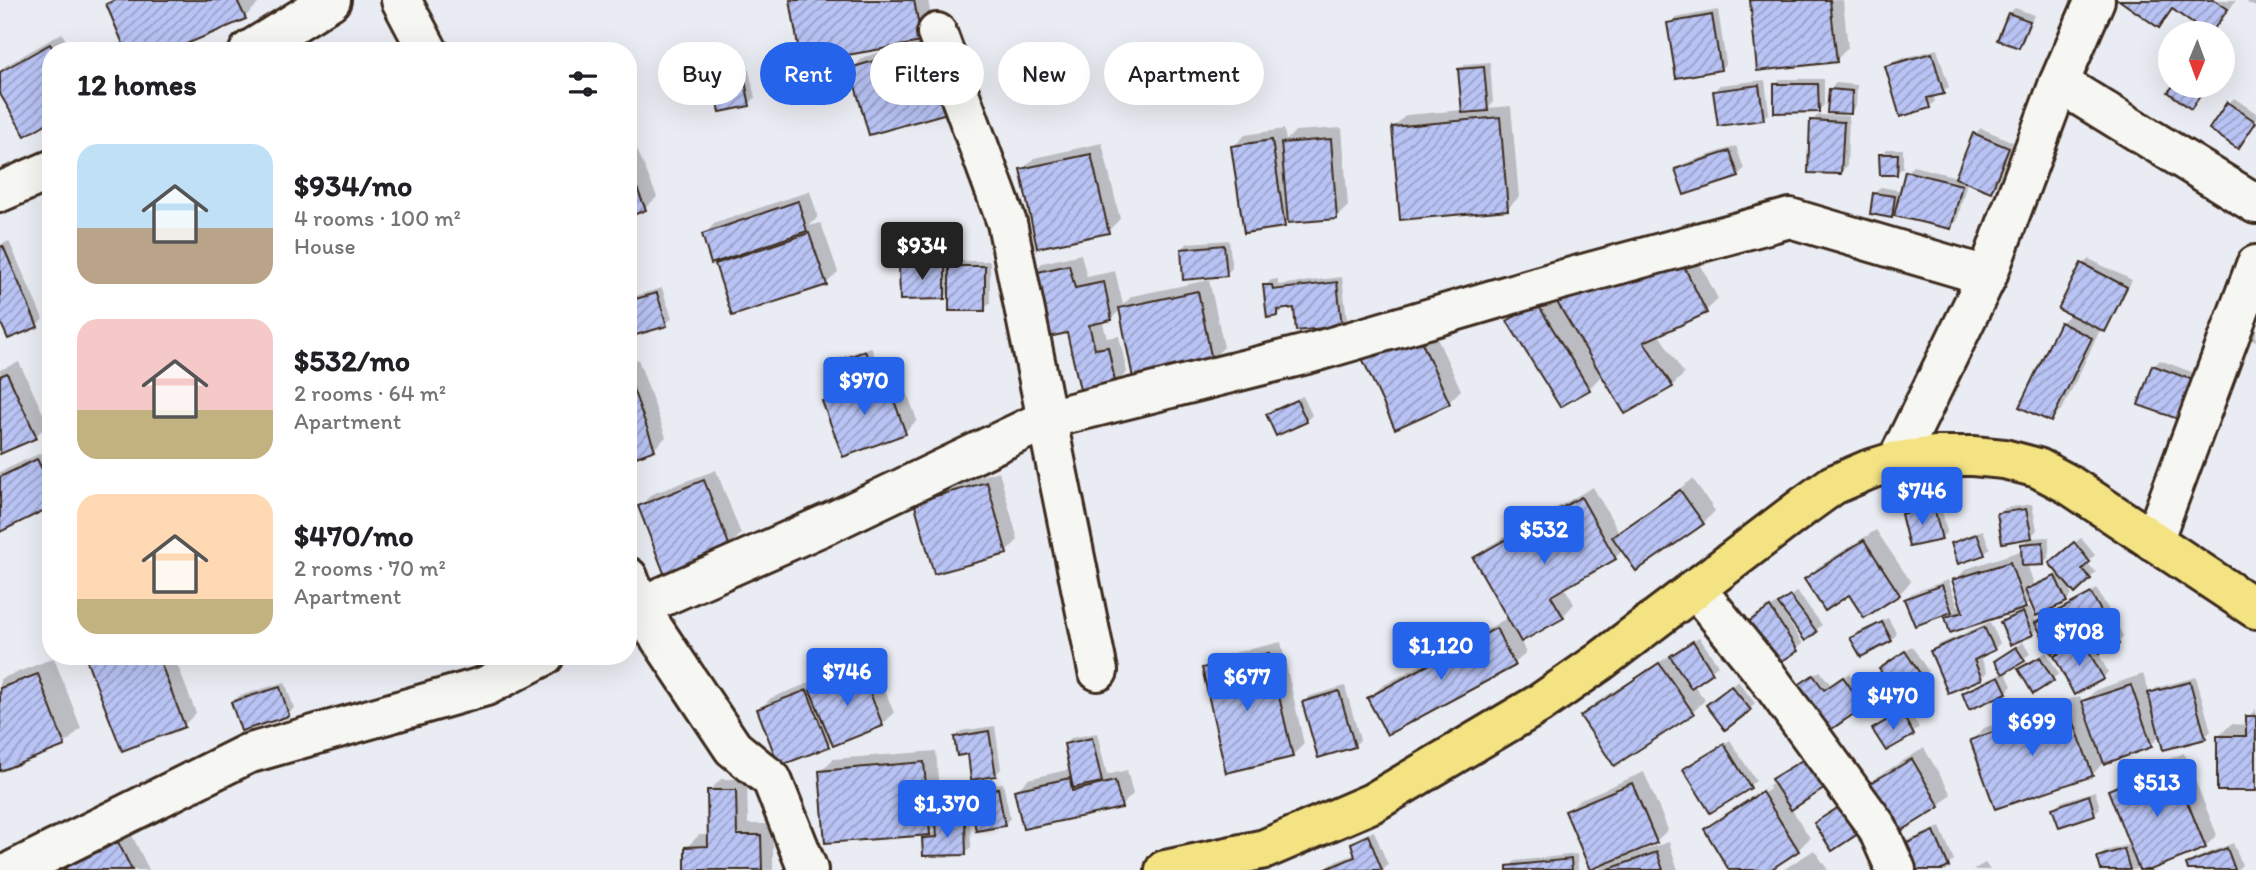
<!DOCTYPE html>
<html lang="en">
<head>
<meta charset="utf-8">
<style>
	:root { --surface:#fff; --page:#f2f2f2; --text:#202124; --muted:#757577; --accent:#2563eb }
	body { margin:0; font-family:Itim,sans-serif; background:var(--page); color:var(--text); height:100vh; display:flex; flex-direction:column; font-size:26px; white-space:nowrap }
	* { box-sizing:border-box; margin:0 }
	p { font-size:23px; color:var(--muted) }
	.icon { flex:none; width:38px; height:38px; fill:none; stroke:currentColor; stroke-width:2; stroke-linecap:round; stroke-linejoin:round }
	.map { position:relative; flex:1; overflow:hidden }
	.panel { position:absolute; left:42px; top:42px; width:595px; height:623px; display:flex; flex-direction:column; background:var(--surface); border-radius:28px; box-shadow:0 7px 28px #0002 }
	.panel>* { flex:none }
	.top-card { position:absolute; left:658px; top:42px; width:665px; height:63px; display:flex; gap:14px }
	.needle { width:46px; rotate:181deg }
	.fabs { position:absolute; left:2158px; top:21px; display:grid; gap:14px }
	.fabs a { display:grid; place-items:center; width:77px; height:77px; border-radius:50%; background:var(--surface); box-shadow:0 7px 28px #0002; font-size:35px }
	.price { position:absolute; translate:-50% -60px; padding:0 16px; border-radius:7px; background:var(--accent); color:#fff; font-size:23px; line-height:46px; filter:drop-shadow(0 2px 4px #0008) }
	.price::after { content:''; position:absolute; left:50%; top:42px; width:21px; height:16px; margin-left:-10px; background:inherit; clip-path:polygon(0 0,100% 0,50% 100%) }
	.price.selected { background:#222; color:#fff }
	ul { padding:0; list-style:none }
	li { display:flex; align-items:center; gap:21px; height:175px; padding:0 35px }
	li span { display:grid; place-items:center; flex:none; width:196px; height:140px; border-radius:21px; color:#555 }
	li>.icon { margin-inline-start:auto }
	span .icon { width:84px; height:84px; fill:#fffc; stroke-width:1 }
	li b { font-size:30px }
	h2 { display:flex; justify-content:space-between; align-items:center; height:84px; padding:0 35px; font-size:30px }
	.tag { padding:0 24px; border-radius:32px; background:var(--surface); box-shadow:0 7px 28px #0002; font-size:24px; line-height:63px }
	.tag.selected { background:var(--accent); color:#fff }
	.map>svg:first-child { display:block }
	.shadow { fill:#0003; fill-rule:evenodd }
	.building { fill:url(#building-hatch); stroke:#3b2a1e; stroke-width:2 }
	.lines { fill:none; stroke-linecap:round; stroke-linejoin:round }
	.minor-casing { stroke:#3b2a1e; stroke-width:44 }
	.major-casing { stroke:#3b2a1e; stroke-width:44 }
	.minor { stroke:#f6f6f2; stroke-width:38 }
	.major { stroke:#f4e382; stroke-width:38 }
</style>
</head>
<body>
<div class="map">
<svg width="2256" height="870" viewBox="0 0 2256 870">
	<defs>
		<pattern id="building-hatch" width="6" height="6" patternUnits="userSpaceOnUse" patternTransform="scale(1.75)"><rect width="6" height="6" fill="#b9c4f5"/><path d="M-1 1l2-2M0 6l6-6M5 7l2-2" fill="none" stroke="#989fc6"/></pattern>
	</defs>
	<rect width="100%" height="100%" fill="#eaecf3"/>
	<filter id="ink" filterUnits="userSpaceOnUse"><feTurbulence type="fractalNoise" baseFrequency=".0143" numOctaves="2"/><feDisplacementMap in="SourceGraphic" scale="14" xChannelSelector="R" yChannelSelector="G"/><feConvolveMatrix kernelMatrix="1 2 1 2 8 2 1 2 1" color-interpolation-filters="sRGB"/></filter>
	<g filter="url(#ink)">
		<!-- shadow -->
		<g class="shadow">
			<polygon points="113,0 261,0 261,1 245,17 108,5"/>
			<polygon points="792,0 928,0 933,28 958,99 852,69 864,57 898,47 897,44"/>
			<polygon points="1751,0 1843,0 1848,48 1836,60"/>
			<polygon points="2122,0 2236,0 2221,22 2210,33 2174,9 2159,26"/>
			<polygon points="2249,0 2256,0 2256,7 2247,3"/>
			<polygon points="2015,8 2034,15 2024,40 2018,46 2009,13"/>
			<polygon points="1718,10 1726,63 1721,69 1669,24 1675,18"/>
			<polygon points="62,33 72,51 51,51 0,91 0,71 5,66"/>
			<polygon points="1937,49 1949,87 1943,92 1933,95 1935,101 1929,107 1887,67 1893,61"/>
			<polygon points="747,61 755,98 749,104 713,73 719,67"/>
			<polygon points="1490,62 1493,103 1488,108 1511,106 1519,197 1507,209 1394,127 1406,115 1463,110 1460,70 1466,64"/>
			<polygon points="1781,79 1824,79 1824,105 1818,111 1775,85"/>
			<polygon points="1765,80 1769,113 1763,118 1714,91 1720,85"/>
			<polygon points="1836,83 1857,85 1856,106 1850,112 1830,89"/>
			<polygon points="2234,98 2256,113 2256,123 2238,147 2228,104"/>
			<polygon points="1818,115 1849,116 1847,166 1841,172 1812,121"/>
			<polygon points="1342,128 1348,206 1336,218 1289,221 1284,225 1233,147 1245,135 1284,129 1286,141 1295,131"/>
			<polygon points="1981,128 2013,142 1997,184 1991,190 1967,181 1957,221 1951,227 1897,209 1891,216 1875,193 1881,187 1902,191 1907,172 1913,166 1957,177 1975,134"/>
			<polygon points="631,135 657,197 645,208 628,215 628,136"/>
			<polygon points="1102,143 1120,219 1108,231 1022,170 1034,158"/>
			<polygon points="1736,146 1744,169 1738,175 1677,170 1683,164"/>
			<polygon points="1887,149 1903,149 1903,167 1897,173 1881,155"/>
			<polygon points="810,191 818,217 809,226 821,223 838,272 826,284 717,265 724,257 704,235 715,223"/>
			<polygon points="51,194 51,207 46,199"/>
			<polygon points="1229,240 1232,268 1226,274 1182,249 1188,243"/>
			<polygon points="9,241 43,319 37,325 0,316 0,245"/>
			<polygon points="1691,246 1718,299 1706,311 1658,333 1684,374 1672,386 1625,411 1603,374 1589,389 1509,322 1521,310"/>
			<polygon points="1081,254 1087,277 1115,271 1123,305 1132,296 1209,280 1224,347 1212,359 1121,309 1112,318 1102,320 1107,338 1119,336 1127,372 1115,384 1069,331 1030,275 1042,263"/>
			<polygon points="907,259 950,259 950,267 957,261 990,261 990,303 984,309 951,291 944,298 901,265"/>
			<polygon points="2089,259 2132,280 2110,324 2104,330 2101,328 2063,408 2051,420 2061,323 2072,313 2083,264"/>
			<polygon points="1342,277 1347,319 1341,325 1295,306 1284,309 1278,315 1265,286 1271,280 1278,279 1278,285"/>
			<polygon points="662,288 672,318 666,324 631,335 628,327 628,298"/>
			<polygon points="2256,314 2256,341 2246,337"/>
			<polygon points="1430,323 1461,390 1449,402 1396,426 1364,359"/>
			<polygon points="871,347 882,373 898,367 917,420 905,432 824,401 838,388 830,365 836,359"/>
			<polygon points="638,359 666,437 654,449 628,458 628,363"/>
			<polygon points="2160,360 2197,374 2184,411 2154,366"/>
			<polygon points="19,362 48,424 36,436 0,453 0,370"/>
			<polygon points="1303,396 1312,415 1306,421 1268,415 1274,409"/>
			<polygon points="49,449 51,505 0,530 0,472"/>
			<polygon points="716,470 741,534 729,546 640,506 652,494"/>
			<polygon points="999,471 1018,540 1006,552 916,503 928,491"/>
			<polygon points="1693,479 1715,511 1703,523 1623,550 1615,558 1564,586 1574,604 1563,616 1520,640 1526,652 1514,664 1388,733 1370,698 1382,686 1509,617 1475,559 1487,547 1593,487 1619,532"/>
			<polygon points="1940,502 1947,532 1941,538 1903,515 1909,509"/>
			<polygon points="2032,504 2037,530 2031,536 1999,514 2005,508"/>
			<polygon points="1876,530 1911,582 1899,594 1850,593 1806,579 1818,567"/>
			<polygon points="1983,530 1990,548 1984,554 1953,544 1959,538"/>
			<polygon points="2049,537 2049,557 2043,563 2027,564 2034,584 2059,573 2057,557 2081,538 2095,555 2087,563 2096,572 2090,578 2067,583 2072,595 2066,601 2031,600 2023,608 1947,618 1955,609 1916,624 1906,599 1912,593 1948,580 1958,606 1962,605 1954,581 1966,569 2023,550 2023,544 2029,538"/>
			<polygon points="2097,589 2123,636 2118,642 2098,652 2108,672 2103,678 2056,657 2062,651 2091,636 2089,632 2039,627 2032,634 2002,622 2008,616 2030,607 2037,624 2043,618"/>
			<polygon points="1797,591 1822,625 1806,638 1787,613 1784,614 1803,644 1770,667 1744,627 1777,603 1779,606"/>
			<polygon points="1888,618 1897,634 1891,640 1852,638 1858,632"/>
			<polygon points="1990,622 2000,643 1994,649 1980,655 1987,672 1981,678 1932,651 1938,645"/>
			<polygon points="1699,637 1718,665 1693,684 1705,700 1693,712 1614,764 1582,716 1594,704"/>
			<polygon points="1281,642 1304,744 1292,756 1204,669 1216,657"/>
			<polygon points="2023,642 2030,654 2005,671 2012,686 2006,692 1964,694 1970,688 2003,672 1996,661"/>
			<polygon points="1912,646 1928,671 1898,692 1882,669"/>
			<polygon points="2046,652 2059,674 2034,691 2020,670"/>
			<polygon points="87,656 174,656 196,713 184,725"/>
			<polygon points="54,658 81,728 64,745 0,769 0,679"/>
			<polygon points="873,659 894,713 882,725 833,740 828,745 759,710 771,698 819,679 820,682 824,678"/>
			<polygon points="1820,671 1831,685 1849,673 1869,700 1820,735 1797,686"/>
			<polygon points="2143,674 2150,694 2156,688 2196,677 2211,731 2205,737 2161,735 2151,745 2105,761 2093,774 1996,807 1972,740 1984,728 2080,696 2083,703 2096,690"/>
			<polygon points="1738,681 1755,703 1750,709 1714,700"/>
			<polygon points="285,682 294,708 288,714 233,702 239,696"/>
			<polygon points="1345,686 1360,740 1354,746 1304,702 1310,696"/>
			<polygon points="1907,707 1919,727 1913,733 1875,729"/>
			<polygon points="2256,709 2256,789 2219,736 2231,724 2248,725 2248,717"/>
			<polygon points="995,726 1001,769 995,775 955,737 961,731"/>
			<polygon points="1097,733 1107,775 1127,770 1133,794 1121,806 1016,791 1028,779 1071,769 1065,744 1071,738"/>
			<polygon points="1730,740 1756,781 1711,810 1685,770"/>
			<path d="M1820,748L1791,808L1810,838L1798,850L1767,870H1732L1706,829L1718,818L1774,782L1773,780L1779,774ZM1769,786L1770,789L1717,823V819Z"/>
			<polygon points="1924,748 1951,794 1939,806 1866,787 1878,776"/>
			<path d="M936,751L941,819L944,816L970,815L971,847L965,853L924,839L930,833L821,771L833,759ZM938,824V832L929,833Z"/>
			<polygon points="2184,753 2217,835 2205,847 2146,870 2141,870 2137,858 2134,859 2137,868 2134,870 2103,870 2099,857 2105,851 2131,844 2110,790 2122,778"/>
			<polygon points="1644,772 1668,830 1656,841 1637,850 1638,852 1669,842 1678,870 1598,870 1605,863 1567,812 1579,800"/>
			<polygon points="721,779 747,779 748,824 773,824 773,870 687,870 687,847 699,835 709,835 709,791"/>
			<polygon points="1003,783 1010,818 1005,824 971,794 977,788"/>
			<polygon points="2095,791 2100,808 2094,814 2054,808 2060,802"/>
			<polygon points="1940,827 1954,860 1946,866 1947,870 1907,870 1904,842"/>
			<polygon points="130,831 149,870 60,870 70,860"/>
			<polygon points="1374,831 1388,865 1383,870 1326,870 1332,863 1356,854 1353,843 1359,837"/>
			<polygon points="2233,843 2242,865 2237,870 2190,870 2188,865 2194,859"/>
			<polygon points="1814,850 1828,870 1783,870"/>
			<polygon points="1577,854 1578,870 1509,870 1509,867 1515,861"/>
			<polygon points="1985,863 1990,870 1973,870"/>
		</g>
		<!-- building -->
		<g class="building">
			<polygon points="116,0 237,0 246,19 170,51 126,51 106,4"/>
			<polygon points="790,0 914,0 922,42 801,63"/>
			<polygon points="1750,0 1830,0 1837,62 1757,71"/>
			<polygon points="2119,0 2214,0 2228,9 2211,33 2206,33 2172,9 2159,28"/>
			<polygon points="2008,13 2030,21 2019,48 1997,40"/>
			<polygon points="1712,15 1721,70 1676,78 1667,23"/>
			<polygon points="50,44 54,51 51,51 51,121 25,136 0,94 0,72"/>
			<polygon points="928,45 947,113 869,135 850,68"/>
			<polygon points="1932,53 1944,94 1927,98 1930,108 1900,117 1885,66"/>
			<polygon points="742,66 750,106 720,112 711,72"/>
			<polygon points="1484,67 1488,111 1462,113 1458,69"/>
			<polygon points="1774,84 1818,84 1819,112 1774,113"/>
			<polygon points="1759,85 1764,120 1718,126 1713,91"/>
			<polygon points="2173,86 2207,86 2191,109 2168,92"/>
			<polygon points="1829,89 1852,91 1851,114 1827,113"/>
			<polygon points="2227,102 2256,122 2238,149 2209,129"/>
			<polygon points="1500,117 1508,210 1400,220 1392,127"/>
			<polygon points="1810,120 1844,122 1841,174 1808,173"/>
			<polygon points="1973,133 2009,148 1991,192 1955,178"/>
			<polygon points="1331,139 1337,219 1288,223 1281,143"/>
			<polygon points="1272,140 1285,227 1244,233 1231,146"/>
			<polygon points="1730,151 1739,177 1684,195 1675,169"/>
			<polygon points="1091,154 1109,233 1037,248 1020,169"/>
			<polygon points="1879,154 1898,154 1897,175 1880,175"/>
			<polygon points="628,167 646,210 628,217"/>
			<polygon points="1905,171 1962,185 1951,229 1894,216"/>
			<polygon points="1873,193 1895,196 1892,218 1870,214"/>
			<polygon points="798,201 807,231 711,264 702,234"/>
			<polygon points="809,233 827,285 732,316 715,264"/>
			<polygon points="1224,245 1227,276 1183,280 1181,249"/>
			<polygon points="3,246 38,327 8,339 0,321 0,247"/>
			<polygon points="1679,256 1707,313 1644,342 1673,387 1625,414 1555,299"/>
			<polygon points="2081,263 2127,287 2105,332 2058,309"/>
			<polygon points="899,264 945,264 945,299 900,300"/>
			<polygon points="1069,265 1075,288 1104,282 1112,320 1089,325 1095,349 1108,347 1116,386 1081,394 1067,333 1044,338 1029,274"/>
			<rect x="949" y="266" width="36" height="45"/>
			<polygon points="1337,282 1342,326 1296,331 1294,308 1278,310 1278,316 1267,318 1263,285 1272,285 1273,290"/>
			<polygon points="1198,291 1212,361 1133,378 1119,308"/>
			<polygon points="657,293 667,326 629,337 628,301"/>
			<polygon points="1537,303 1590,390 1560,407 1507,321"/>
			<polygon points="2060,322 2092,338 2051,422 2019,407"/>
			<polygon points="1418,334 1450,404 1395,429 1362,358"/>
			<polygon points="865,351 876,378 838,392 828,365"/>
			<polygon points="2152,365 2193,380 2178,419 2138,405"/>
			<polygon points="7,373 37,438 0,454 0,376"/>
			<polygon points="628,375 655,450 628,460"/>
			<polygon points="886,378 906,434 843,457 822,401"/>
			<polygon points="1297,400 1307,422 1276,436 1266,414"/>
			<polygon points="37,459 51,487 51,507 0,532 0,477"/>
			<polygon points="704,480 730,547 664,573 638,506"/>
			<polygon points="987,482 1007,554 934,574 914,502"/>
			<polygon points="1680,490 1704,524 1636,571 1612,537"/>
			<polygon points="1581,497 1616,559 1551,596 1564,618 1521,642 1473,558"/>
			<polygon points="1934,507 1942,540 1909,547 1901,514"/>
			<polygon points="2026,509 2032,538 2002,543 1997,513"/>
			<polygon points="1977,534 1985,555 1958,564 1951,543"/>
			<polygon points="1864,540 1900,595 1864,618 1849,595 1825,611 1804,579"/>
			<polygon points="2043,542 2044,565 2022,566 2021,544"/>
			<polygon points="2074,542 2090,562 2082,569 2091,579 2075,594 2049,563"/>
			<polygon points="2010,562 2026,608 1950,633 1945,617 1963,612 1952,580"/>
			<polygon points="2055,576 2067,602 2036,616 2025,590"/>
			<polygon points="1942,585 1952,612 1915,626 1904,599"/>
			<polygon points="2091,593 2119,644 2099,654 2088,634 2052,654 2035,623"/>
			<polygon points="1790,596 1817,632 1805,641 1778,604"/>
			<polygon points="1770,607 1798,651 1769,669 1741,627"/>
			<polygon points="2023,612 2033,635 2010,645 2000,622"/>
			<polygon points="1882,622 1892,641 1861,657 1850,638"/>
			<polygon points="1984,627 1995,650 1974,660 1982,679 1948,693 1930,651"/>
			<polygon points="1496,628 1515,666 1387,735 1367,698"/>
			<polygon points="1693,641 1713,673 1691,688 1670,656"/>
			<polygon points="2083,641 2104,679 2074,695 2054,656"/>
			<polygon points="2016,647 2025,661 2003,674 1994,661"/>
			<polygon points="1905,651 1923,678 1898,695 1879,669"/>
			<polygon points="1269,653 1293,757 1226,773 1202,668"/>
			<polygon points="85,656 158,656 185,727 122,751"/>
			<polygon points="2040,657 2054,681 2033,694 2018,669"/>
			<polygon points="1659,663 1694,714 1614,766 1580,716"/>
			<polygon points="861,670 883,726 833,746 810,690"/>
			<polygon points="38,674 65,746 0,771 0,688"/>
			<polygon points="1813,675 1824,690 1843,677 1864,707 1820,737 1788,692"/>
			<polygon points="1999,676 2007,693 1969,710 1962,693"/>
			<polygon points="2190,682 2206,739 2163,750 2148,693"/>
			<polygon points="2131,685 2152,747 2104,764 2082,701"/>
			<polygon points="1731,686 1751,710 1725,730 1706,705"/>
			<polygon points="280,687 289,716 241,731 231,702"/>
			<polygon points="807,690 829,747 779,766 757,709"/>
			<polygon points="1339,691 1355,747 1318,758 1302,702"/>
			<polygon points="2068,706 2093,776 1995,809 1970,740"/>
			<polygon points="1901,712 1914,735 1886,751 1872,729"/>
			<polygon points="2246,716 2256,716 2256,791 2217,791 2217,736 2246,736"/>
			<polygon points="989,731 996,776 971,780 968,754 957,756 954,737"/>
			<polygon points="1092,738 1102,782 1073,788 1064,744"/>
			<polygon points="1724,744 1751,788 1710,813 1683,769"/>
			<polygon points="1814,753 1833,783 1791,810 1771,779"/>
			<polygon points="1912,759 1940,807 1893,836 1864,787"/>
			<polygon points="924,762 930,835 825,843 819,771"/>
			<polygon points="2172,764 2206,848 2150,870 2139,870 2108,790"/>
			<polygon points="1070,778 1072,791 1115,781 1122,808 1023,829 1014,790"/>
			<polygon points="1632,783 1657,843 1590,870 1565,811"/>
			<polygon points="998,788 1005,826 976,831 969,794"/>
			<polygon points="707,790 736,790 737,835 761,835 762,870 685,870 685,847 708,846"/>
			<polygon points="1762,792 1799,851 1770,870 1729,870 1704,829"/>
			<polygon points="2089,795 2095,815 2059,827 2052,808"/>
			<polygon points="1842,805 1861,832 1832,851 1814,823"/>
			<polygon points="965,821 966,855 923,856 922,838 937,837 936,822"/>
			<polygon points="1934,831 1949,867 1942,870 1906,870 1896,848"/>
			<polygon points="1368,835 1382,870 1324,870 1355,857 1351,843"/>
			<polygon points="118,842 132,870 60,870"/>
			<polygon points="2227,848 2235,870 2188,870 2186,864"/>
			<polygon points="2124,849 2130,870 2101,870 2097,857"/>
			<polygon points="1657,852 1663,870 1606,870"/>
			<polygon points="1571,859 1572,870 1507,870 1507,866"/>
		</g>
		<g class="lines">
			<!-- minor casing -->
			<g class="minor-casing">
				<g id="minor">
					<polyline points="401,0 428,51"/>
					<polyline points="937,33 1007,223 1098,671"/>
					<polyline points="249,51 331,0"/>
					<polyline points="2059,83 2256,204"/>
					<polyline points="0,192 51,170"/>
					<polyline points="1897,461 1987,276 2059,83 2095,0"/>
					<polyline points="2153,541 2256,265"/>
					<polyline points="628,577 639,607 836,520 1047,419 1311,353 1557,281 1790,218 1987,276"/>
					<polyline points="1695,588 1766,675 1877,827 1896,870"/>
					<polyline points="628,613 639,607 733,748 772,780 808,870"/>
					<polyline points="14,870 247,754 486,686 544,656"/>
				</g>
			</g>
			<!-- major casing -->
			<g class="major-casing">
				<polyline id="major" points="1165,870 1265,849 1372,803 1539,704 1598,663 1804,506 1833,485 1868,470 1897,461 1935,456 1973,456 2004,459 2038,468 2068,484 2256,609"/>
			</g>
			<!-- minor -->
			<use href="#minor" class="minor"/>
			<!-- major -->
			<use href="#major" class="major"/>
		</g>
	</g>
</svg>
<div class="fabs">
<a><svg class="needle" viewBox="-14 -14 28 28"><path d="M0-13l5 13h-10z" fill="#e53935"/><path d="M0 13l5-13h-10z" fill="#757577"/></svg></a>
</div>
<b class="price selected" style="left:922px;top:282px">$934</b>
<b class="price" style="left:864px;top:417px">$970</b>
<b class="price" style="left:1922px;top:527px">$746</b>
<b class="price" style="left:1544px;top:566px">$532</b>
<b class="price" style="left:2079px;top:668px">$708</b>
<b class="price" style="left:1441px;top:682px">$1,120</b>
<b class="price" style="left:847px;top:708px">$746</b>
<b class="price" style="left:1247px;top:713px">$677</b>
<b class="price" style="left:1893px;top:732px">$470</b>
<b class="price" style="left:2032px;top:758px">$699</b>
<b class="price" style="left:2157px;top:819px">$513</b>
<b class="price" style="left:947px;top:840px">$1,370</b>
<div class="top-card">
<a class="tag">Buy</a>
<a class="tag selected">Rent</a>
<a class="tag">Filters</a>
<a class="tag">New</a>
<a class="tag">Apartment</a>
</div>
<section class="panel">
<h2>12 homes<svg class="icon" aria-label="filters" viewBox="0 0 24 24"><path d="M4 7h16M4 17h16"/><circle cx="9" cy="7" r="2"/><circle cx="15" cy="17" r="2"/></svg></h2>
<ul>
<li><span style="background:linear-gradient(#bfe0f5 60%,#b9a48a 0)"><svg class="icon" aria-label="home" viewBox="0 0 24 24"><path d="M3 11l9-7 9 7M6 9v11h12V9"/></svg></span><div><b>$934/mo</b><p>4 rooms · 100 m²</p><p>House</p></div></li>
<li><span style="background:linear-gradient(#f6c9c9 65%,#c2b280 0)"><svg class="icon" aria-label="home" viewBox="0 0 24 24"><path d="M3 11l9-7 9 7M6 9v11h12V9"/></svg></span><div><b>$532/mo</b><p>2 rooms · 64 m²</p><p>Apartment</p></div></li>
<li><span style="background:linear-gradient(#ffd9b3 75%,#c2b280 0)"><svg class="icon" aria-label="home" viewBox="0 0 24 24"><path d="M3 11l9-7 9 7M6 9v11h12V9"/></svg></span><div><b>$470/mo</b><p>2 rooms · 70 m²</p><p>Apartment</p></div></li>
</ul>
</section>
</div>
</body>
</html>
